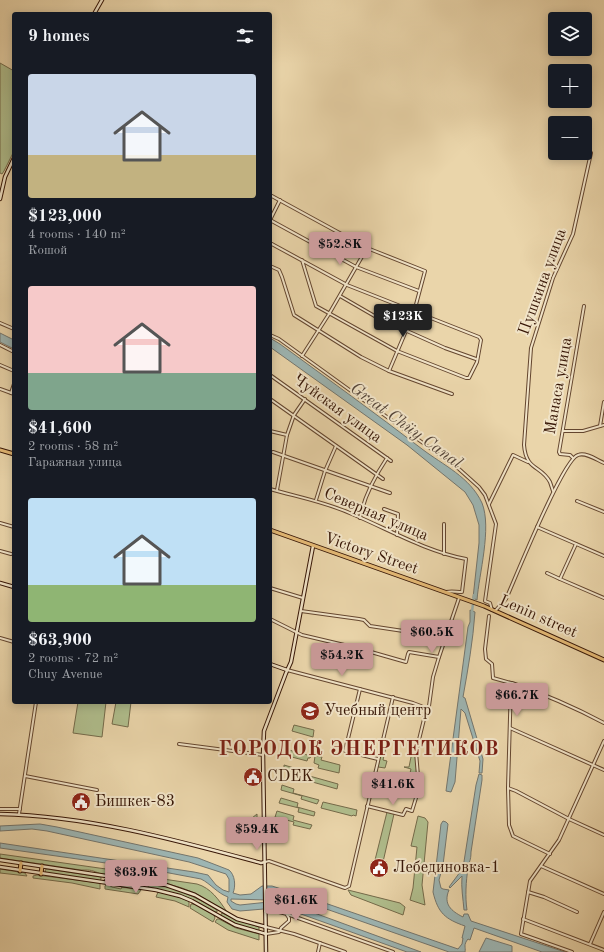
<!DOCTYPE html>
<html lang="en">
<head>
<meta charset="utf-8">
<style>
	:root { --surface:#171b24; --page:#242831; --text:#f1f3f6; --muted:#9ea1a6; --accent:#c59692 }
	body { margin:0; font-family:"Old Standard TT",serif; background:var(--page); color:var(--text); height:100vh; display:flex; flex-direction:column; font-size:15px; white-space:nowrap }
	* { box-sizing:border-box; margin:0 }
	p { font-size:13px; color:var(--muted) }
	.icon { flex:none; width:22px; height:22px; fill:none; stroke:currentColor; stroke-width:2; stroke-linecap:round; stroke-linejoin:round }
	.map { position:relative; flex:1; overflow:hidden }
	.details { position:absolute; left:12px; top:12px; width:260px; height:692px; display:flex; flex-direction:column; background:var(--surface); border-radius:4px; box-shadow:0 2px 10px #0003 }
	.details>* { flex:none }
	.buttons { position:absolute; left:548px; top:12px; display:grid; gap:8px }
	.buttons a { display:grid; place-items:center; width:44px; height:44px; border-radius:4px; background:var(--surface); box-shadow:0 2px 10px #0003; font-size:20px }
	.price { position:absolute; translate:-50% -34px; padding:0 9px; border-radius:4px; background:var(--accent); color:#111; font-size:13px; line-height:26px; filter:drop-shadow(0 1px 2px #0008) }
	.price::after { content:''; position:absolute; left:50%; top:24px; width:12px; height:9px; margin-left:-6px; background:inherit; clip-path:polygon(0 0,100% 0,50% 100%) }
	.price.current { background:#222; color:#fff }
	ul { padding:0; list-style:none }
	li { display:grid; align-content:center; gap:8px; height:212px; padding:0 16px }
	li span { display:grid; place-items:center; height:124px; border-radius:4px; color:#555 }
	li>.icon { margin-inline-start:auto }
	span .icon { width:72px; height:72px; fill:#fffc; stroke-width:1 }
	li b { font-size:17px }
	h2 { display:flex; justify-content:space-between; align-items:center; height:48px; padding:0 16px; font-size:17px }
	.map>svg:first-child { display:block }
	.green { fill:#b0be8d; stroke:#746a4a }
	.water { fill:#9db6b4; stroke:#74766e }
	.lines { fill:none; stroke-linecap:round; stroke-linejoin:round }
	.canal { stroke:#9db6b4; stroke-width:2.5 }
	.street-casing { stroke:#64462f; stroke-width:4 }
	.secondary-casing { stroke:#371606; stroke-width:4.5 }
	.primary-casing { stroke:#371606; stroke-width:5 }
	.street { stroke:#f1e4c8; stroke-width:2 }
	.secondary { stroke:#f1e4c8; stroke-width:2.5 }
	.primary { stroke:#e5ba75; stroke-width:3 }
	.labels { text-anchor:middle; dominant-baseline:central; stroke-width:4; stroke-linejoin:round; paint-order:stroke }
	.street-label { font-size:16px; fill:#371606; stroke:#f1e4c8 }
	.poi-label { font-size:16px; fill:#371606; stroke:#f1e4c8; text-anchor:start }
	.water-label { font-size:17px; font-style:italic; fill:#56463a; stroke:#f1e4c8 }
	.district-label { font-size:20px; font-weight:bold; letter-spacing:1px; fill:#7a1f14; stroke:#f1e4c8 }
</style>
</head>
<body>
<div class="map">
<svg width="604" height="952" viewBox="0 0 604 952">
	<rect width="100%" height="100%" fill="#ead5aa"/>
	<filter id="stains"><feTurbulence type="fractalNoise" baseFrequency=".005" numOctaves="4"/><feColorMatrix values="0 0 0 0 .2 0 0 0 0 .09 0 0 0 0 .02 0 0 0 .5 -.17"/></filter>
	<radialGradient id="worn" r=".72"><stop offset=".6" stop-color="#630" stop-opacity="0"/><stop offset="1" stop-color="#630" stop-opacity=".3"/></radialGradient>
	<!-- green -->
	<g class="green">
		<polygon points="0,63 14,71 14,151 4,171 2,174 0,173"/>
		<polygon points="78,702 106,702 102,737 73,733"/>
		<polygon points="116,702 131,702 128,727 112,724"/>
		<polygon points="294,725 314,730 313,737 292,731"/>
		<polygon points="382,746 386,747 383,760 387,761 385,768 378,767"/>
		<polygon points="289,750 311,756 310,758 308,758 307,761 288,756"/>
		<polygon points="412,752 415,753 417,772 413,774 410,773 411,769 404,767 409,767"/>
		<polygon points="315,756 322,757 321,760 340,765 339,773 318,768 319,765 314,763"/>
		<polygon points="284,765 304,771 306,775 338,784 337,789 288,775 290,770 284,768"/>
		<polygon points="282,785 294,789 293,793 319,800 317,804 301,799 302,796 281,790"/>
		<polygon points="281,798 298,803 297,807 315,812 314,816 298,812 299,808 279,803"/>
		<polygon points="323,802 357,810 356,816 353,815 352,816 321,808"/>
		<polygon points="277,811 294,816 293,820 312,825 310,829 293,825 294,822 275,817"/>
		<polygon points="387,812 394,814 383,862 375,860"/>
		<polygon points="257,814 257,837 251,833 252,818"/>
		<polygon points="418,816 425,818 428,822 422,885 425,905 410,900 413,888 417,847 411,846"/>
		<path d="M0,854L106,869L109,871L197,884C211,888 219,900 227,912L195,893L182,888L165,883L101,874C91,870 92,870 81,870L0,858Z"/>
		<polygon points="0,869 25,873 27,876 0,873"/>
		<polygon points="47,869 101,877 101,879 100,881 46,873 45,870"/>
		<polygon points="37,875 100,883 100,889 72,883 33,878 33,876"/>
		<polygon points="107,877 143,882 144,886 106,881 104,880"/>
		<path d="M149,883C174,887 195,896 217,910V912H214C190,897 175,893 148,887Z"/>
		<polygon points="107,884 112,887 121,889 122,887 141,890 138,894 105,889 105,886"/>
		<polygon points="348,890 400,903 405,907 403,915 351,895"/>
		<polygon points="158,892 175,896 189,901 189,907 175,901 156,897"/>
		<polygon points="191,904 195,904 214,915 215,918 213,922 190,908"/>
		<polygon points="222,913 237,920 259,927 259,931 236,924 220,916"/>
		<polygon points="217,919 219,919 236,928 259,934 259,940 228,930 215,922"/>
	</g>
	<!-- water -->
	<g class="water">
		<polygon points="0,333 14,340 14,349 0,342"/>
		<path d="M270,338L280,344C328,379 375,413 422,449C443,465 470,477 482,503C492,528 479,574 477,600L473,598L479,543V525L473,505L465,492L407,445L270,347Z"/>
		<path d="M470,610L475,612C473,641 468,669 463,697L465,698L483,759L482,773H479L480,761L465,713L461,709L455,782L451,792L446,791L468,627L470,622Z"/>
		<path d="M479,774L482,775V780L471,852C471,861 469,861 468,868C466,881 465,897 467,910H464C463,898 461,888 462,876L450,888L449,887L463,868L476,785Z"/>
		<path d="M443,821L446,822L448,824L443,865L439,880L441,888L443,889L449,890C443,904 451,911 463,917L464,914H468L471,921L565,952H542L474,928L470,940L468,939C463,945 466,947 465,952H449L292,897L281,895L268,900L231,899V901L236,904L240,905L278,901L287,903L421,952H407L287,909L276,908L240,911L232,909L227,902L228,897C217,893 211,884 201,879L148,869L0,848V843L194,872L208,875L216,885L223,890L229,892V879L226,874L189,862L47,831L32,829L0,831V826L40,824L57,827L198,858L229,870C235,875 236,886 233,893L240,895L251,894L262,886H272L322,902L458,949L462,944L463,938H462L465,926C445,919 438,913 433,892L441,824Z"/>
		<polygon points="486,938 512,946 512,952 479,952"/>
	</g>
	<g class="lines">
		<!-- canal -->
		<polyline class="canal" points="472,612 474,595"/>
		<!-- street casing -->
		<g class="street-casing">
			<g id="street">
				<polyline points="270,195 367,248 425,271 414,312 389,371"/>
				<polyline points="270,220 356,267 419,291"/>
				<polyline points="270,220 280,200"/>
				<polyline points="270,243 347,285 479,337 481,340 477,362 469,378 466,378 397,351 316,306 302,260"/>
				<polyline points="270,266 279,270 282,277 294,315 361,357 389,371 452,394"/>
				<polyline points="340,296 378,318 445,348 476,359"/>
				<polyline points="0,323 14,329"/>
				<polyline points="270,335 279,339 459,469 479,487 485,495 496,524 485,601 490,603 492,610"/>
				<polyline points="0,345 14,352"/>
				<polyline points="302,356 329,314 367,248"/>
				<polyline points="0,365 14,371"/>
				<polyline points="270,376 270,375 391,461"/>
				<polyline points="0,389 14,394"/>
				<polyline points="11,393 14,384"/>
				<polyline points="270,399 383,479"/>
				<polyline points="600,426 604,402"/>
				<polyline points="270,431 287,435"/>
				<polyline points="563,431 583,431 604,425"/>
				<polyline points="273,452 390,493"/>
				<polyline points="573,458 570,455 560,454 559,452 584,306"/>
				<path d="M270,489C298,497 326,502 352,514C390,530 425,551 466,559L462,592C456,592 452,591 446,592"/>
				<polyline points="277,490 287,435 294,415 305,399"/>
				<path d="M553,491C552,488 551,485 550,482C541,465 526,471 524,445L531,348L553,278L573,234L591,153"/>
				<polyline points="316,500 325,471 336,446"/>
				<polyline points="577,501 604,512"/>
				<polyline points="489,504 513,455 528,462"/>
				<polyline points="384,509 398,514 397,535"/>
				<path d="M360,518C364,497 375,476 387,458"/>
				<polyline points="0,523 14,527"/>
				<polyline points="444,524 444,554"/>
				<polyline points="537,527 604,556"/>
				<polyline points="576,544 560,579 604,598"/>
				<polyline points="0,551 11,554"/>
				<polyline points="547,573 560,579"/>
				<polyline points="270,588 303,598"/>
				<polyline points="301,611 359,619 364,620 370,626 410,632 444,641"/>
				<path d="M495,611L506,599C515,579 563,459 578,455C586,452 597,460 604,463"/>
				<polyline points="489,616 485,649 486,659 492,664 493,678 511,683 508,788 509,825 513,836 550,854"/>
				<polyline points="270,619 302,635 357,648 406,662 408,654 409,652 439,657"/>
				<polyline points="0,638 14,642"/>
				<polyline points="287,670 413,703 421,706 426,711 429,706 433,677 439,657 459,598"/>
				<path d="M512,683C544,694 574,707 604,723"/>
				<polyline points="360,689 345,751 378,759"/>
				<polyline points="510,728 604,770"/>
				<polyline points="179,744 263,755"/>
				<polyline points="25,776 97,790"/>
				<polyline points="508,788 516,791 569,819 604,835"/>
				<polyline points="367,806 403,815 406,809 412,811 419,788 416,752 426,711"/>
				<polyline points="0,809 20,809"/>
				<polyline points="19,814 36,702"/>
				<polyline points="265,862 269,861 345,888 349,886 393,697"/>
				<polyline points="541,866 604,894"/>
				<polyline points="528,892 544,897 577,912"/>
				<polyline points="265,911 279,912 287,914 393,952"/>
				<polyline points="523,919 604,950"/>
				<polyline points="266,927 294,934 345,952"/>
				<polyline points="280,931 281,928 289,921 289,918 287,915"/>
				<polyline points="266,934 279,932"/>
				<polyline points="590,944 604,912"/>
				<polyline points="318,952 320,943"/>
				<polyline points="572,952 521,934 530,881 559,840 604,741"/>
			</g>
		</g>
		<!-- secondary casing -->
		<g class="secondary-casing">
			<g id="secondary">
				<polyline points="94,14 102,0"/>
				<polyline points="0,199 5,177 14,158"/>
				<polyline points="0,583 14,587"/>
				<polyline points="270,664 287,670"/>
				<path d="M0,814C89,816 176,840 261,863L265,862"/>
				<polyline points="0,860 166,885 195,895 237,919 266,927"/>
				<polyline points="0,867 156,890 180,896 192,901 235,925 266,934"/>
				<polyline points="266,952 263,755 264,731 286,673 291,662 313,546"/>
			</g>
		</g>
		<!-- primary casing -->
		<g class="primary-casing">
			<g id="primary">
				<polyline points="0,450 14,454"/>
				<polyline points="270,530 484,606 604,660"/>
				<polyline points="20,871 21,863"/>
				<polyline points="41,874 42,866"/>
			</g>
		</g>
		<!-- street -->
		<use href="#street" class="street"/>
		<!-- secondary -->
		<use href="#secondary" class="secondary"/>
		<!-- primary -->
		<use href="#primary" class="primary"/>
	</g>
	<!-- icons -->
	<defs>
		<g id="university-disc" transform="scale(1)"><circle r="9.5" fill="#8f2418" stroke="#f1e4c8"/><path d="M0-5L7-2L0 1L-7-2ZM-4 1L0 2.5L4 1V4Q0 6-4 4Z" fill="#fff"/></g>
		<g id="civic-disc" transform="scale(1)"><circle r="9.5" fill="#8f2418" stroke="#f1e4c8"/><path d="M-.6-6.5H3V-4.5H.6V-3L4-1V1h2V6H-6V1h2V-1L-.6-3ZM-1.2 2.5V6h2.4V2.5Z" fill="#fff"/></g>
	</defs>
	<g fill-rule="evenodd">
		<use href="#university-disc" x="310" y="711"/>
		<use href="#civic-disc" x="253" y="777"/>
		<use href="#civic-disc" x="81" y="802"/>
		<use href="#civic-disc" x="379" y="868"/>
	</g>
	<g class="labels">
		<!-- street labels -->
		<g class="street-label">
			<text transform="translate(543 282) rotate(-70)">Пушкина улица</text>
			<text transform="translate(559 386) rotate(-80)">Манаса улица</text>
			<text transform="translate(337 409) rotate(36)">Чуйская улица</text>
			<text transform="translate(376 515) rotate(23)">Северная улица</text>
			<text transform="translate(371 554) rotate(19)">Victory Street</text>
			<text transform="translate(538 617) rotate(24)">Lenin street</text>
		</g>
		<!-- poi labels -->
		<g class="poi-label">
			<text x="324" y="711">Учебный центр</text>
			<text x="267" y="777">CDEK</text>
			<text x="95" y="802">Бишкек-83</text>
			<text x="393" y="868">Лебединовка-1</text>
		</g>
		<!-- water labels -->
		<g class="water-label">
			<text transform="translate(406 426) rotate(36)">Great Chüy Canal</text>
		</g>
		<!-- district labels -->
		<g class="district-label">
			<text x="359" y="750">ГОРОДОК ЭНЕРГЕТИКОВ</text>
		</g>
	</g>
	<rect width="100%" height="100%" filter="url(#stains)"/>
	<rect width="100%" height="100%" fill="url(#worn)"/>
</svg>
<div class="buttons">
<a><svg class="icon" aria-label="layers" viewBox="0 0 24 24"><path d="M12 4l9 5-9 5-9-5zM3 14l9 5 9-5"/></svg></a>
<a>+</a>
<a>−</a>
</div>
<b class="price" style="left:340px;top:266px">$52.8K</b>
<b class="price current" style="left:403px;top:338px">$123K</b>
<b class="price" style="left:432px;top:654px">$60.5K</b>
<b class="price" style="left:342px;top:677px">$54.2K</b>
<b class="price" style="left:517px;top:717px">$66.7K</b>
<b class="price" style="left:393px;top:806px">$41.6K</b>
<b class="price" style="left:257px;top:851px">$59.4K</b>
<b class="price" style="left:136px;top:894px">$63.9K</b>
<b class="price" style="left:296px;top:922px">$61.6K</b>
<section class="details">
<h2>9 homes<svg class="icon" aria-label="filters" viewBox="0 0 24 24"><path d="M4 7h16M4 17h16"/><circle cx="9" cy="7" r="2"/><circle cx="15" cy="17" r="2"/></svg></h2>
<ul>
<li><span style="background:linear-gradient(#c9d6e8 65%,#c2b280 0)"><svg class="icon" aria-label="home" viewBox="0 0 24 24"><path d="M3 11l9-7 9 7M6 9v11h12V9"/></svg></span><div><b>$123,000</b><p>4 rooms · 140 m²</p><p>Кошой</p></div></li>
<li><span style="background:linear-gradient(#f6c9c9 70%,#7fa58c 0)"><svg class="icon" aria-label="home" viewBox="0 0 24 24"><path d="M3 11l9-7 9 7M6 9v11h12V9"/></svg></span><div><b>$41,600</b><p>2 rooms · 58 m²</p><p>Гаражная улица</p></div></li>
<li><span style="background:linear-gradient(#bfe0f5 70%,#8fb573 0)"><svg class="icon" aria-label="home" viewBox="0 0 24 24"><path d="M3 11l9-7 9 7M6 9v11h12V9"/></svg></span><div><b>$63,900</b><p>2 rooms · 72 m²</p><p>Chuy Avenue</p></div></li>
</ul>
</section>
</div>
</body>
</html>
